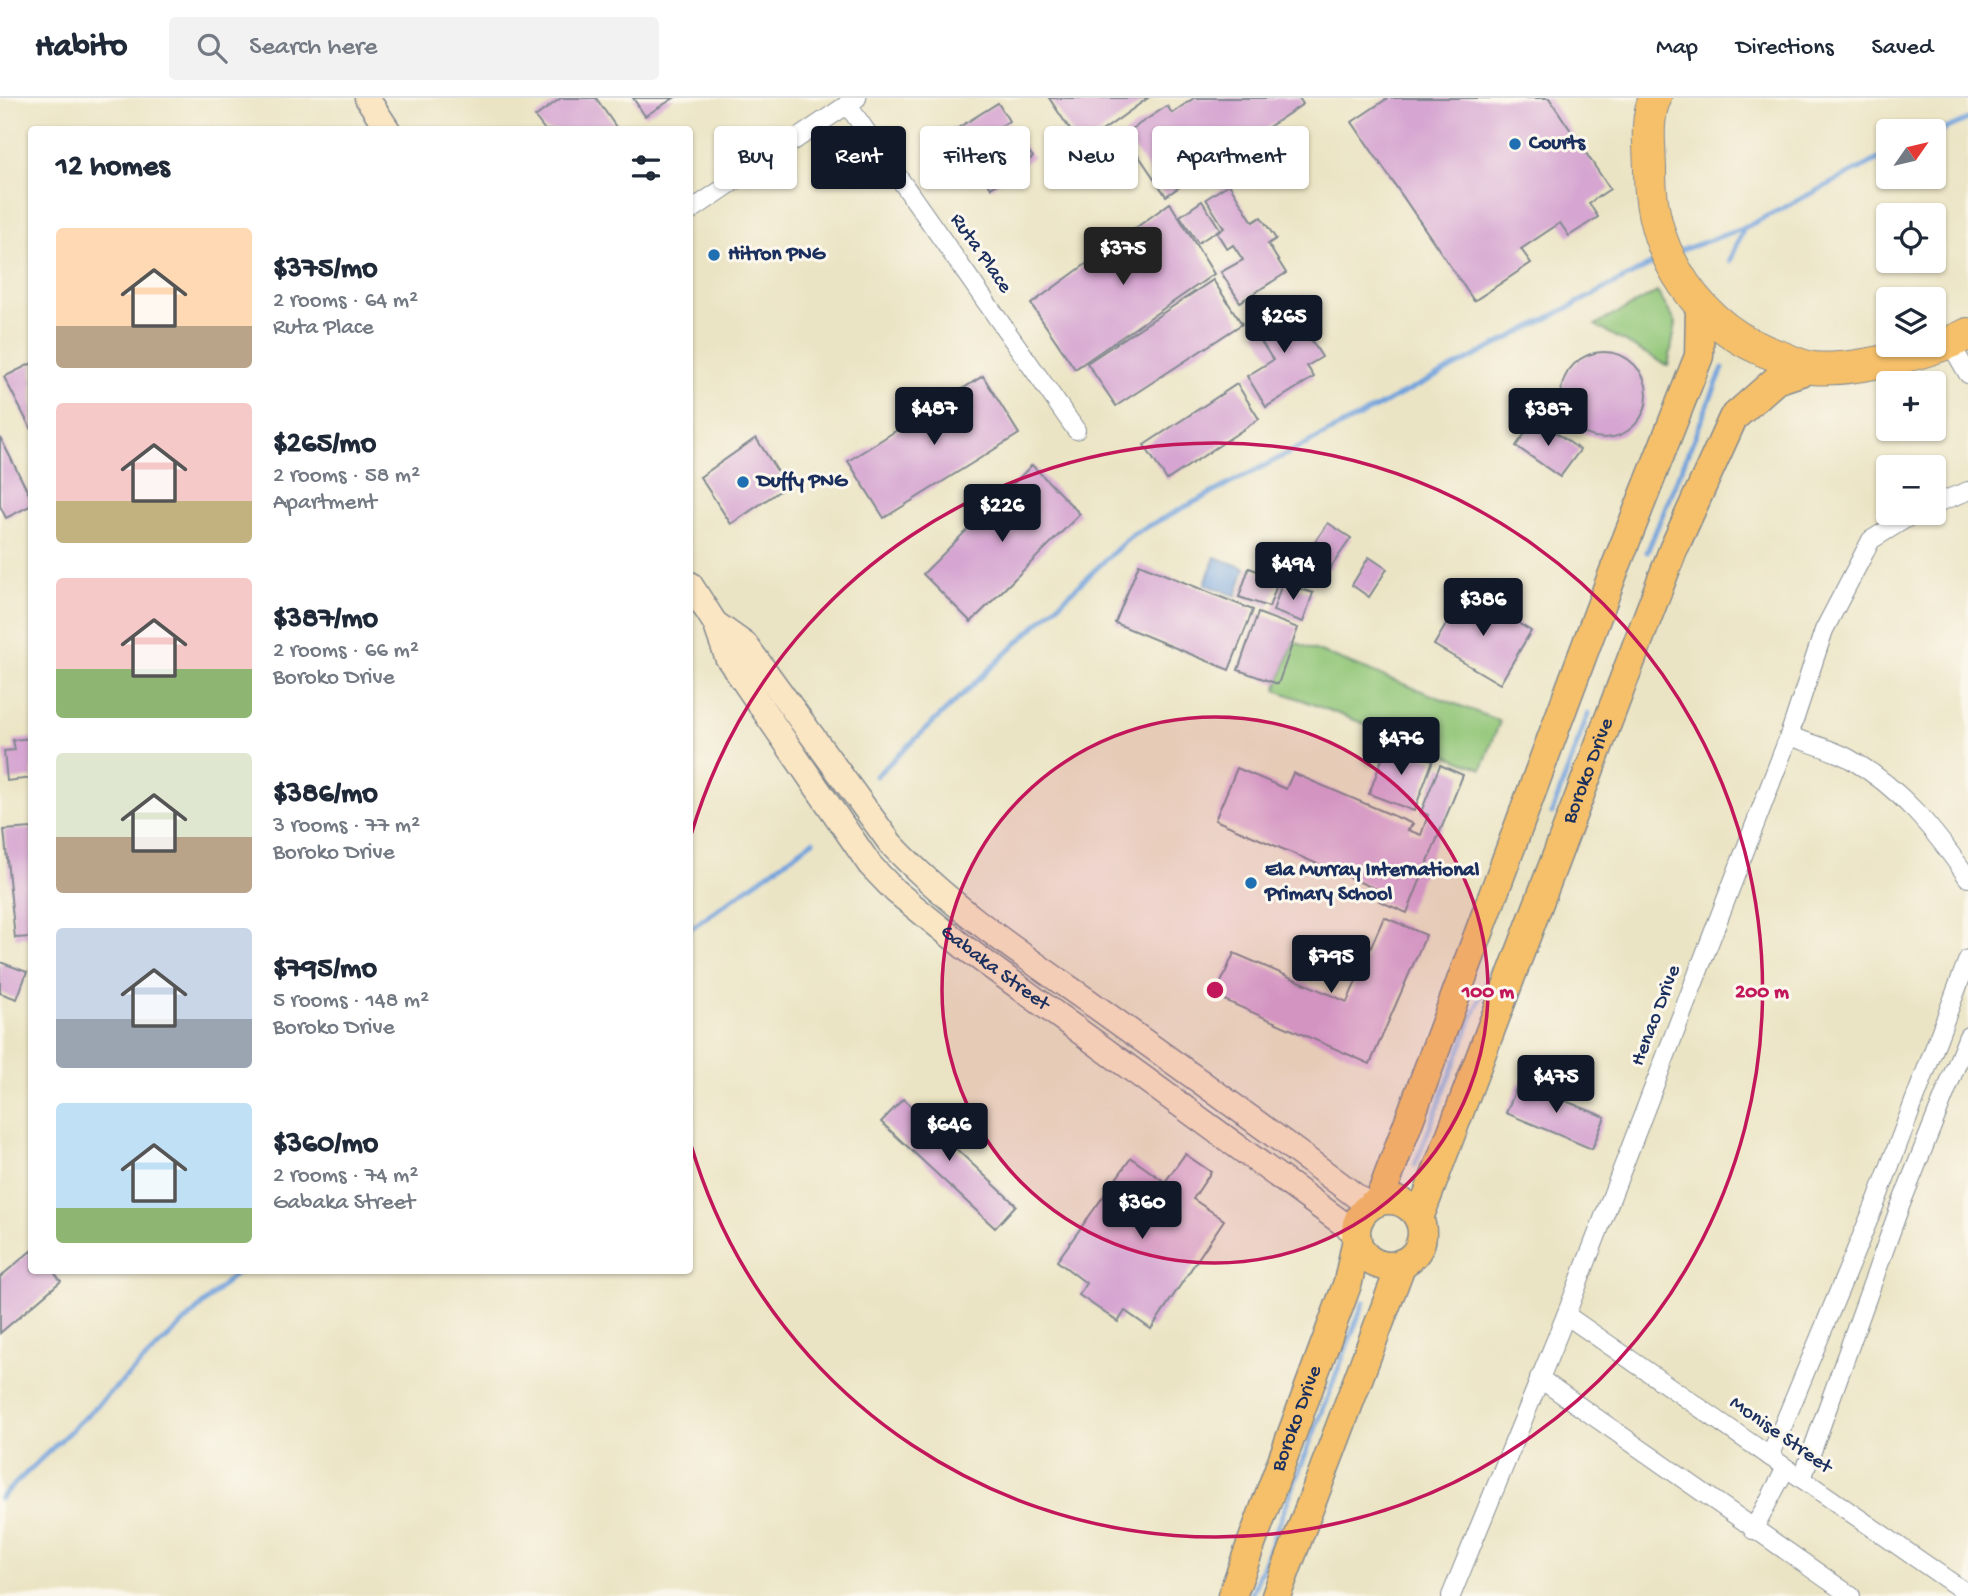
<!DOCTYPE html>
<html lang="en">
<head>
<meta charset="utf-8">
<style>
	:root { --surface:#fff; --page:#f2f2f3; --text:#1f2937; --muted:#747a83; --line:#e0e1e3; --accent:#111827 }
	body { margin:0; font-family:"Gochi Hand",sans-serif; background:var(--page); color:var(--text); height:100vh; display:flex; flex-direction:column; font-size:26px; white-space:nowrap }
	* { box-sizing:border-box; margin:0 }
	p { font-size:23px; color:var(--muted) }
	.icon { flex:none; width:38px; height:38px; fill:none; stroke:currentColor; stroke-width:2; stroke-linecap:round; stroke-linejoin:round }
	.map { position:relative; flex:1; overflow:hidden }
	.panel { position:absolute; left:28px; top:28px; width:665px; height:1148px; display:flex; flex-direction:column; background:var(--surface); border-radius:7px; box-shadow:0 2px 5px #0004 }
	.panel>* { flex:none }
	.guide { position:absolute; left:714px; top:28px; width:665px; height:63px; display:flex; gap:14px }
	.needle { width:46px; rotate:56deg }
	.fabs { position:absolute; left:1876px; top:21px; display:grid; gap:14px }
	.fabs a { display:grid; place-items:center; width:70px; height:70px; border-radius:7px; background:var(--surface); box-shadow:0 2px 5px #0004; font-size:35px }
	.price { position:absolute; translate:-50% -60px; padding:0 16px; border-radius:7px; background:var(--accent); color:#fff; font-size:23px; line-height:46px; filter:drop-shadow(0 2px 4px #0008) }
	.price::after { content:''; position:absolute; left:50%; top:42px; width:21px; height:16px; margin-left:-10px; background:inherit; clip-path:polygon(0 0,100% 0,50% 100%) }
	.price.on { background:#222; color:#fff }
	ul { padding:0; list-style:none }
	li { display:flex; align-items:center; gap:21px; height:175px; padding:0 28px }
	li span { display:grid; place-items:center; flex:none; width:196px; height:140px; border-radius:7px; color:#555 }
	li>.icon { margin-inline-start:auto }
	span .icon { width:84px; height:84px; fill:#fffc; stroke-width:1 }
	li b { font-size:30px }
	h2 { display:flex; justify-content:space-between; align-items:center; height:84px; padding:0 28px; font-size:30px }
	.tag { padding:0 24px; border-radius:7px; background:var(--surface); box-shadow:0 2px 5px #0004; font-size:24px; line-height:63px }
	.tag.on { background:var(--accent); color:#fff }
	header { display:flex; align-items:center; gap:42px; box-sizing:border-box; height:98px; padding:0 35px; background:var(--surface); border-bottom:2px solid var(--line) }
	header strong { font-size:33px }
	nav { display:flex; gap:38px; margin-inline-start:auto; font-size:24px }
	.search { width:490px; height:63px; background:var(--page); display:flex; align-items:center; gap:18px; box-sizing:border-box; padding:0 24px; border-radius:7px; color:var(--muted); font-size:26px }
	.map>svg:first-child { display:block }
	.green { fill:#91c677; stroke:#567a6a; stroke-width:2 }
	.water { fill:#71a2dc; stroke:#46689d; stroke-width:2 }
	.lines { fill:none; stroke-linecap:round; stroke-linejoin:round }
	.stream { stroke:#71a2dc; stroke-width:5 }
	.building { fill:#d6a5d1 }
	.street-casing { stroke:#838a91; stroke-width:20 }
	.secondary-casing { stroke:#838a91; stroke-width:27 }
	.primary-casing { stroke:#838a91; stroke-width:31 }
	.highway-casing { stroke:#838a91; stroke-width:34 }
	.street { stroke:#fff; stroke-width:18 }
	.secondary { stroke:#fbe6c4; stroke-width:24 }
	.primary { stroke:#f6c06b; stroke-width:28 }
	.highway { stroke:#f6c06b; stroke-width:32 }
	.ring { fill:none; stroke:#c2185b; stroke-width:3.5 }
	.poi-dot { fill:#1f6fb2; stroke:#fbf7ec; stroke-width:2.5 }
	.labels { text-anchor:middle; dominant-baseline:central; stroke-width:6; stroke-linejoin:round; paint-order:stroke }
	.poi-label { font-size:21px; font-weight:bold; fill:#1b2f5e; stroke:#fbf7ec; text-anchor:start }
	.street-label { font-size:21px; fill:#1b2f5e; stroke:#fbf7ec }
	.centre { fill:#c2185b; stroke:#fbf7ec; stroke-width:3.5 }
	.ring-label { font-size:21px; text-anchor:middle; font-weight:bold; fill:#c2185b; stroke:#fbf7ec; stroke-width:6; stroke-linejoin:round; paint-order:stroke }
</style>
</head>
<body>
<header>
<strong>Habito</strong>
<div class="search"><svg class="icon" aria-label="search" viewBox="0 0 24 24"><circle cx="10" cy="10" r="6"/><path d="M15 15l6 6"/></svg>Search here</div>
<nav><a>Map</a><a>Directions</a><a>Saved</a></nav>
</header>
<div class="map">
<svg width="1968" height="1498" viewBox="0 0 1968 1498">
	<rect width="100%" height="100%" fill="#fbf7ec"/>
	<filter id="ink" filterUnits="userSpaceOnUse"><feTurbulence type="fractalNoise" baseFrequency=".0143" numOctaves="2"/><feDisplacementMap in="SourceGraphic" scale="14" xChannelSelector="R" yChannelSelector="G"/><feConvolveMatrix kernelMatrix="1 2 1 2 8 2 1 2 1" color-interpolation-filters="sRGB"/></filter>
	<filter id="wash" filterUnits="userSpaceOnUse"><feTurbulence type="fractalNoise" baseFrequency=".00686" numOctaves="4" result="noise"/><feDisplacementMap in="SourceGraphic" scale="28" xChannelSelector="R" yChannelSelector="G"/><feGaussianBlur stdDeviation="1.57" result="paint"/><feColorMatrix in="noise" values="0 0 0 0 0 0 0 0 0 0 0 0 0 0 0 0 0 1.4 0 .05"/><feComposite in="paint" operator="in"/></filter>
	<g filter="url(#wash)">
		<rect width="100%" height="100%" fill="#ebe4c4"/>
		<!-- green -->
		<g class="green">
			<polygon points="1657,194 1676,225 1668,268 1595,227"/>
			<polygon points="1294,544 1500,623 1482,671 1276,592"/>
		</g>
		<!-- water -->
		<polygon class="water" points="1215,459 1245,470 1236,498 1205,486"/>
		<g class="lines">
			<!-- stream -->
			<g class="stream">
				<polyline points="1934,36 1968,21"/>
				<polyline points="1679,153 1744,130 1888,56"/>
				<polyline points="1730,163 1744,130"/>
				<polyline points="1647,454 1723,270"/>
				<polyline points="876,678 1133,436 1660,162"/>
				<polyline points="1552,715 1588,616"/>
				<polyline points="690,831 813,743"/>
				<polyline points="1415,1067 1491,872"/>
				<polyline points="0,1400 239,1172"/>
				<polyline points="1251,1498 1364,1204"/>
			</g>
		</g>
		<g id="blocks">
			<!-- building -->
			<g class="building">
				<polygon points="561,0 596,0 618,32 545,32 535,19"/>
				<polygon points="633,0 674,0 645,18"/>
				<polygon points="1049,0 1148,0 1081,48"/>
				<polygon points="1194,0 1299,0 1303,6 1166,98 1124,36 1167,8 1172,15"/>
				<polygon points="1388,0 1549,0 1610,91 1589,105 1598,119 1569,138 1560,125 1521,151 1531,165 1474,203 1352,24"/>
				<polygon points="998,5 1009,23 949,61 937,43"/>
				<polygon points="1016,37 1033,59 991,90 975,68"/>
				<polygon points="1229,86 1253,124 1261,119 1276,141 1268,146 1286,175 1240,204 1221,174 1243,162 1233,147 1227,151 1217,135 1224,130 1206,101"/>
				<polygon points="1202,103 1220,131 1198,145 1180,118"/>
				<polygon points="1170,105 1214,176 1075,271 1031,206"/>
				<polygon points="1213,182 1242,226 1116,308 1087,265"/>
				<polygon points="1286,202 1322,259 1307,268 1314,279 1266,309 1247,278 1273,262 1255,234 1271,224 1265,215"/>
				<circle cx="1604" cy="297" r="43"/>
				<polygon points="32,265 32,333 4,279"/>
				<polygon points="983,278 1019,336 884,420 848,363"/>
				<polygon points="1237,286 1259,321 1167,382 1144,347"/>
				<polygon points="1536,320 1580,352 1560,379 1516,348"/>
				<polygon points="0,339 32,402 32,407 6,420 0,408"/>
				<polygon points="756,340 787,388 731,426 700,379"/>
				<polygon points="1032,367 1080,416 971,524 923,476"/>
				<polygon points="1328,425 1351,440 1329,472 1306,457"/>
				<polygon points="1369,459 1387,471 1369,499 1352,487"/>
				<polygon points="1139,466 1253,512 1229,572 1115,525"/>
				<polygon points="1249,470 1279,481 1269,509 1239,499"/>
				<polygon points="1282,485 1313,495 1303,524 1273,513"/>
				<polygon points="1466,493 1531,533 1500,586 1434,547"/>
				<polygon points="1258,515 1298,530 1278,586 1238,572"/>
				<polygon points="32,640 32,680 7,683 4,653 15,652 13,642"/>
				<polygon points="1388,645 1433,662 1414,713 1369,696"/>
				<polygon points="1440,667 1463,677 1407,815 1379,803 1383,794 1215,722 1237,670 1286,691 1293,675 1413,726 1408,732 1421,737 1428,717 1421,714"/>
				<polygon points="32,730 32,839 15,840 4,732"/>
				<polygon points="1384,819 1426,837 1370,966 1215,898 1234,855 1347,904"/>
				<polygon points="0,864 27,874 17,901 0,895"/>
				<polygon points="1519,984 1605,1019 1592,1051 1506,1015"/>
				<polygon points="903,1001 1016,1107 995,1130 881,1024"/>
				<polygon points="1185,1056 1211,1074 1193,1101 1224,1122 1151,1231 1125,1213 1118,1224 1079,1197 1086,1185 1057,1163 1131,1060 1165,1084"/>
				<polygon points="32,1152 32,1172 52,1172 61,1183 0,1235 0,1179"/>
			</g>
		</g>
	</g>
	<g filter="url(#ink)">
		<use href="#blocks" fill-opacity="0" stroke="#838a91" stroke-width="2"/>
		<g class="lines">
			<!-- street casing -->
			<g class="street-casing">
				<g id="street">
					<polyline points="847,6 1076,332"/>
					<polyline points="690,113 857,0"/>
					<polyline points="1950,245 1968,276"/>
					<polyline points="1934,406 1968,393"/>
					<path d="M1789,638C1809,645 1832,651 1850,661C1901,690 1935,733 1968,780"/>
					<polyline points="1566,1217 1968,1496"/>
					<polyline points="1539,1280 1851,1498"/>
					<polyline points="1770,1359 1878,1099 1968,861"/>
					<polyline points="1802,1381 1899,1111 1968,938"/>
					<polyline points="1753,1432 1786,1370"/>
					<polyline points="1451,1498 1566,1217 1789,638 1824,532 1871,442 1915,415"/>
				</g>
			</g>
			<!-- secondary casing -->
			<g class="secondary-casing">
				<g id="secondary">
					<polyline points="367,0 388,32"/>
					<path id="s1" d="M690,486L715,525L727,559L870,767L895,793L964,849L1356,1135"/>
					<path d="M715,525L746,547L891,746C951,810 1024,858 1095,908C1187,974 1279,1039 1369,1108"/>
				</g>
			</g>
			<!-- primary casing -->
			<g class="primary-casing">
				<g id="primary">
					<circle cx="1389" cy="1135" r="33"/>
					<polyline points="1379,1103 1612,478 1699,258 1700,210"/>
					<path id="s2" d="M1419,1120L1673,452L1733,320L1776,282L1812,270"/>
					<path id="s3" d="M1232,1498L1348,1184L1357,1141"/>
					<polyline points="1276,1498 1402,1165"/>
				</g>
			</g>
			<!-- highway casing -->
			<g class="highway-casing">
				<path id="highway" d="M1655,0C1645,22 1650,51 1650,74C1650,156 1699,231 1778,258C1789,262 1802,269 1813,270C1852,274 1933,254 1968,236"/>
			</g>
			<!-- street -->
			<use href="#street" class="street"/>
			<!-- secondary -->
			<use href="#secondary" class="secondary"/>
			<!-- primary -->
			<use href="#primary" class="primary"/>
			<!-- highway -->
			<use href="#highway" class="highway"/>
		</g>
	</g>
	<!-- distance rings -->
	<circle cx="1215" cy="892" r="273" fill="#c2185b" fill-opacity=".12"/>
	<g class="ring">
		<circle cx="1215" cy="892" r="273"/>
		<path d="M691 737A547 547 0 1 1 691 1047"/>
	</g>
	<!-- markers -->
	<g class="poi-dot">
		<circle cx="1515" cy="46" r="7"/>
		<circle cx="714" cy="157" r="7"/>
		<circle cx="743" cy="384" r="7"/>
		<circle cx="1251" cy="785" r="7"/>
	</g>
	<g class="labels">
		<!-- poi labels -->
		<g class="poi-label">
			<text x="1529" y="46">Courts</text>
			<text x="728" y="157">Hitron PNG</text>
			<text x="757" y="384">Duffy PNG</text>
			<text x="1265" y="773">Ela Murray International<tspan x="1265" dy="24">Primary School</tspan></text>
		</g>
		<!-- street labels -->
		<g class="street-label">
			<text transform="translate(980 156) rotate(55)">Ruta Place</text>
			<text stroke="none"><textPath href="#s2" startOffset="478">Boroko Drive</textPath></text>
			<text stroke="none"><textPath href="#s1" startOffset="497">Gabaka Street</textPath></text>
			<text transform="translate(1657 918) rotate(-69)">Henao Drive</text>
			<text stroke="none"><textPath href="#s3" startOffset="189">Boroko Drive</textPath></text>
			<text transform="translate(1780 1338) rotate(35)">Monise Street</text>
		</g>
	</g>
	<circle cx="1215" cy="892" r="10" class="centre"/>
	<g class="ring-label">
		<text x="1488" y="899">100 m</text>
		<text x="1762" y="899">200 m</text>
	</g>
</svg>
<div class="fabs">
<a><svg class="needle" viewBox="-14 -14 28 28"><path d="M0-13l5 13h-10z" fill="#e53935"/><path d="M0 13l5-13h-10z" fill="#747a83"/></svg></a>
<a><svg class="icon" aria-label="locate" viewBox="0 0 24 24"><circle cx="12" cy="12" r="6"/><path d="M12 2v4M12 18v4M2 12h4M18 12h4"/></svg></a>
<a><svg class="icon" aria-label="layers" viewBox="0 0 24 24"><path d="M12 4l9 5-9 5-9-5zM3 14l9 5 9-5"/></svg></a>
<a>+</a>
<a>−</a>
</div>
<b class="price on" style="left:1123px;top:189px">$375</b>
<b class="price" style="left:1284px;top:257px">$265</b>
<b class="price" style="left:934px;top:349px">$487</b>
<b class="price" style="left:1548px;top:350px">$387</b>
<b class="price" style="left:1002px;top:446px">$226</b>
<b class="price" style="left:1293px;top:504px">$494</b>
<b class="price" style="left:1483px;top:540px">$386</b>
<b class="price" style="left:1401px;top:679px">$476</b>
<b class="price" style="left:1331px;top:897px">$795</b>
<b class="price" style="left:1556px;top:1017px">$475</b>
<b class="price" style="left:949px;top:1065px">$646</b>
<b class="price" style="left:1142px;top:1143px">$360</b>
<div class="guide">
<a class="tag">Buy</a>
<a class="tag on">Rent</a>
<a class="tag">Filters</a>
<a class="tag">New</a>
<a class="tag">Apartment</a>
</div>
<section class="panel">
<h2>12 homes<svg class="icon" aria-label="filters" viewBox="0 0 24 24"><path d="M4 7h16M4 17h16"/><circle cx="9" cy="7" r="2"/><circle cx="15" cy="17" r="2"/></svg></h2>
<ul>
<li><span style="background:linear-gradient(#ffd9b3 70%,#b9a48a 0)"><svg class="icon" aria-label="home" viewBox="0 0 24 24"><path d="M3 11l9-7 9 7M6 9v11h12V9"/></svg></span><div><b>$375/mo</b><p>2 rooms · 64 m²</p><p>Ruta Place</p></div></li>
<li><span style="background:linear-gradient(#f6c9c9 70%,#c2b280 0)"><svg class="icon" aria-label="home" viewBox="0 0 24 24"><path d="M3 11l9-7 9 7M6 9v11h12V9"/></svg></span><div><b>$265/mo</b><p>2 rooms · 58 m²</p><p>Apartment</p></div></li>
<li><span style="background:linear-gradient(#f6c9c9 65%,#8fb573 0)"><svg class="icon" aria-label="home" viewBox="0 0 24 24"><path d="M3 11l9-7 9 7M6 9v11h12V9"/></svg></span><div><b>$387/mo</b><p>2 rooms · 66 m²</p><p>Boroko Drive</p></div></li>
<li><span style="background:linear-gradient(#dfe7d0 60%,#b9a48a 0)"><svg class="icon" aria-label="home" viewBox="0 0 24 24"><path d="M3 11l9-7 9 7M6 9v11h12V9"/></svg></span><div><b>$386/mo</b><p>3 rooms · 77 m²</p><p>Boroko Drive</p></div></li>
<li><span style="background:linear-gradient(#c9d6e8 65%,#9aa5b1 0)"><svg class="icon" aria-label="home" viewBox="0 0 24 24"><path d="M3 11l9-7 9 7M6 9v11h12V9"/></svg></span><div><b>$795/mo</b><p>5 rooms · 148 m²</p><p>Boroko Drive</p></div></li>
<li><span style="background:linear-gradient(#bfe0f5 75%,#8fb573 0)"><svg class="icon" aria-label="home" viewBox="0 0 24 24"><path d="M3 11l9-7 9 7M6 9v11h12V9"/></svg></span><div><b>$360/mo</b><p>2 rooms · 74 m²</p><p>Gabaka Street</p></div></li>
</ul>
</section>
</div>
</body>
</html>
